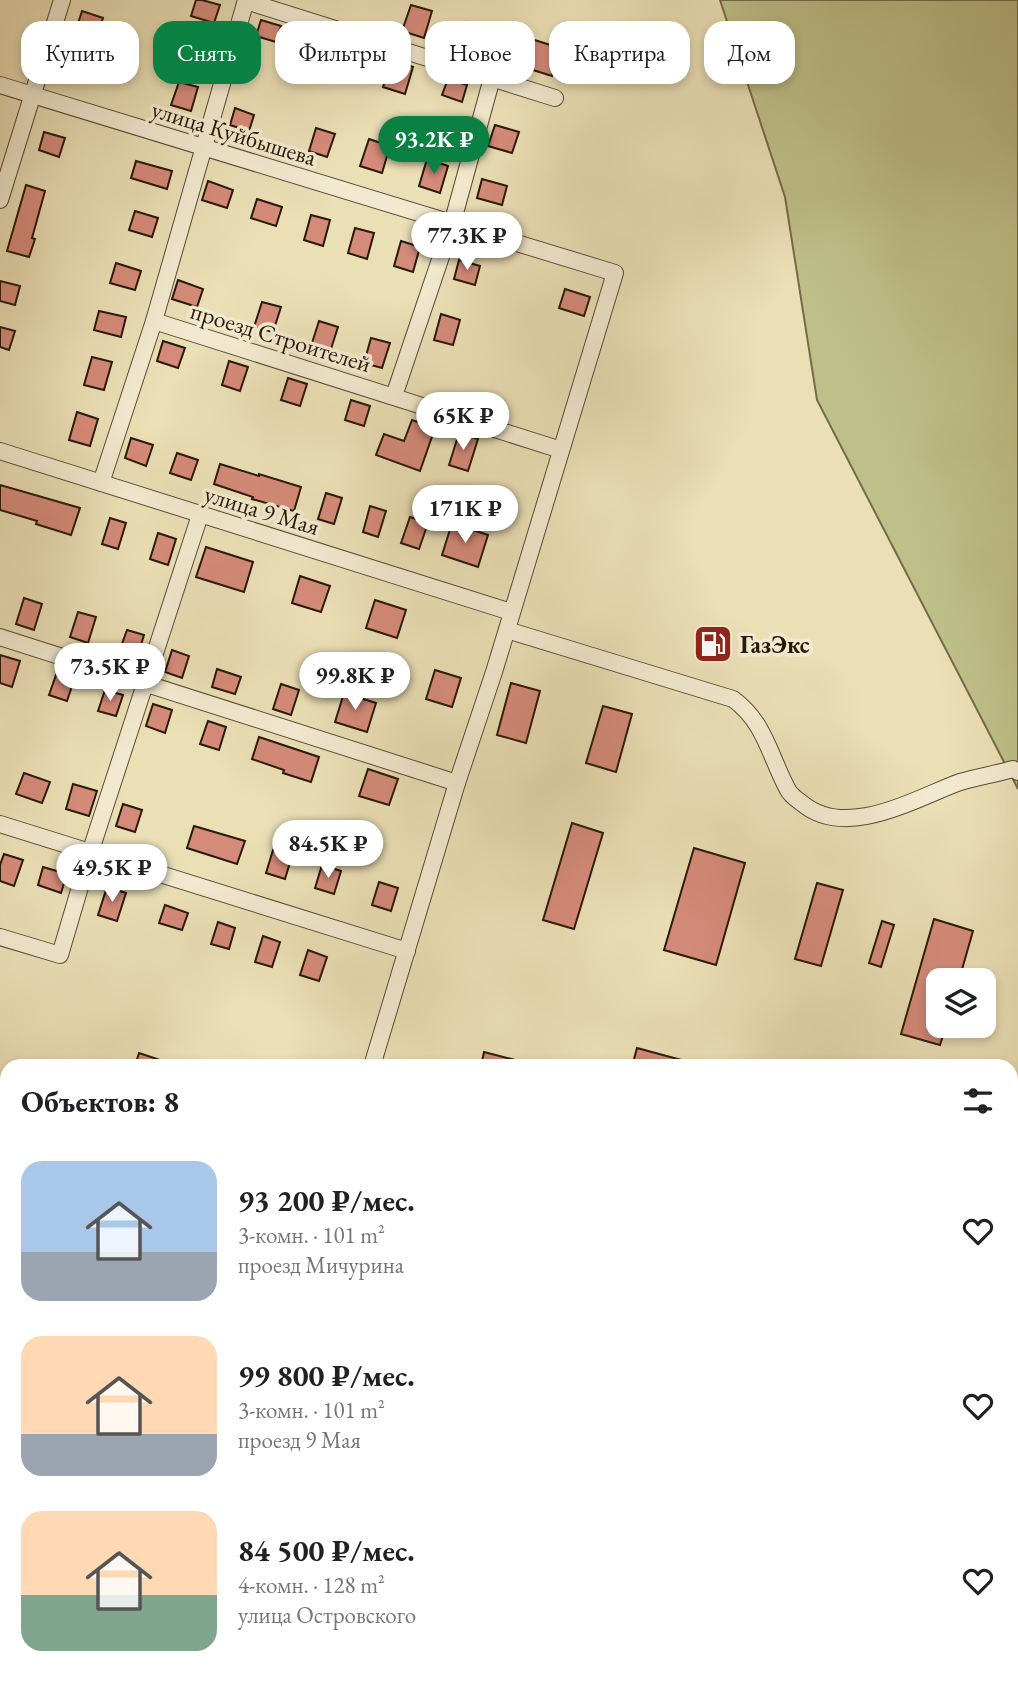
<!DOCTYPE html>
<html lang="ru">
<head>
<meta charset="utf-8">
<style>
	:root { --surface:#fff; --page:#f2f2f2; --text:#202124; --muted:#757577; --accent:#0b8043 }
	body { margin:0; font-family:"EB Garamond",serif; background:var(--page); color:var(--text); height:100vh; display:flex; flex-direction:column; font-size:26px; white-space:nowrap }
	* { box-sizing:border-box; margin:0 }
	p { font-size:23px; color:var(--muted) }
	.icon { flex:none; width:38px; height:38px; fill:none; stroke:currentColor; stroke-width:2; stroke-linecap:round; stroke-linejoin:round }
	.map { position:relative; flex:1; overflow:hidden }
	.drawer { position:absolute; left:0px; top:1059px; width:1018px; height:625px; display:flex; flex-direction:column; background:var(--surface); border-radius:21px 21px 0 0; box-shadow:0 4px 10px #0003 }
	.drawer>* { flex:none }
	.banner { position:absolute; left:21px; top:21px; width:976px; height:63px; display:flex; gap:14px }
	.buttons { position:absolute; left:926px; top:968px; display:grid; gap:14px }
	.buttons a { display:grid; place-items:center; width:70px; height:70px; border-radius:14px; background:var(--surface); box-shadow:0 4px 10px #0003; font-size:35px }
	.price { position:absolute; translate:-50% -60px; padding:0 16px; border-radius:24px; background:#fff; color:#222; font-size:23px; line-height:46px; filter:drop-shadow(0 2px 4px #0008) }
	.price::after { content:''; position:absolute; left:50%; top:42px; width:21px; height:16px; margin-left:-10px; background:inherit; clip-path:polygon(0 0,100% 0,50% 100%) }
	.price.on { background:var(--accent); color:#fff }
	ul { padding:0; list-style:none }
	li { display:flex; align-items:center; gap:21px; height:175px; padding:0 21px }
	li span { display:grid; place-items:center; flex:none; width:196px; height:140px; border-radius:21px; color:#555 }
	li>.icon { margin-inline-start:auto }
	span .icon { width:84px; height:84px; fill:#fffc; stroke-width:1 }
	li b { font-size:30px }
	h2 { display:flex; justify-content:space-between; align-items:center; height:84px; padding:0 21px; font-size:30px }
	.tag { padding:0 24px; border-radius:21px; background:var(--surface); box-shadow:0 4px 10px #0003; font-size:24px; line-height:63px }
	.tag.on { background:var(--accent); color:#fff }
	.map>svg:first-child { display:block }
	.green { fill:#bfc089; stroke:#746c48; stroke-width:2 }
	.building { fill:#d58b7a; stroke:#291908; stroke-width:2 }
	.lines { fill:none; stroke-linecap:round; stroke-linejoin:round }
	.minor-casing { stroke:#5a4a34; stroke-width:18 }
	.minor { stroke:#f2ead0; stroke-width:16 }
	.labels { text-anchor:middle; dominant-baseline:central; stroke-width:7; stroke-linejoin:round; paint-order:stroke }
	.street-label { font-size:24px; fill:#291908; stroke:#f2ead0 }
	.poi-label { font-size:24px; font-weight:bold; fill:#291908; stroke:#f2ead0; text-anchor:start }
</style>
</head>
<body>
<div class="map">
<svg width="1018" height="1683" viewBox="0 0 1018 1683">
	<rect width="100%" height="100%" fill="#ebdfb6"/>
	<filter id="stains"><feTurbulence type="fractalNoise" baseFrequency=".00286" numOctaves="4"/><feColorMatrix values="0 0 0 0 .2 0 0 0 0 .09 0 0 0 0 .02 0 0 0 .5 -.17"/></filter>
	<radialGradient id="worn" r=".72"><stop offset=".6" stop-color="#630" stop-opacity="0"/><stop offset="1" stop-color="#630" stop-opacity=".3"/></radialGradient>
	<!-- green -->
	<polygon class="green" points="720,0 1018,0 1018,789 817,400 785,197"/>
	<!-- building -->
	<g class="building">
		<polygon points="196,0 202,0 220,5 214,23 191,16"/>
		<polygon points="411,5 432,11 424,38 402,31"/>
		<polygon points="82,11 103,18 89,64 67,58"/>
		<polygon points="261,20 281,26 276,42 256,36"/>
		<polygon points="467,22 488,29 480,56 458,49"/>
		<polygon points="316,35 337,42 329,69 307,62"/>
		<polygon points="528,38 560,48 552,76 520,66"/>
		<polygon points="186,40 209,47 204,66 180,60"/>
		<polygon points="392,60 413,67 405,94 383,87"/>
		<polygon points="448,79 467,85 462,102 442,95"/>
		<polygon points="179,82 198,87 191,111 171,105"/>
		<polygon points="235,108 254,115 249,131 230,125"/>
		<polygon points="495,125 519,132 512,153 488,146"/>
		<polygon points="316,128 335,134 327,157 309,151"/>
		<polygon points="44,132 65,138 59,157 39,150"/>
		<polygon points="369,139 390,146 382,173 360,166"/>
		<polygon points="427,159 448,166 440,193 419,186"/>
		<polygon points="136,161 172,171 167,189 131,178"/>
		<polygon points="482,179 507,186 502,205 477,198"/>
		<polygon points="208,181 233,190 227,208 202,200"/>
		<polygon points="26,185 45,191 32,238 35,239 29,257 7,251"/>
		<polygon points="257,199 282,207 276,226 251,218"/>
		<polygon points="135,211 158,218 152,237 129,230"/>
		<polygon points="311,215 330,220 323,246 304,240"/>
		<polygon points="355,228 374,233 367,259 348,253"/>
		<polygon points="401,241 420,247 413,272 394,266"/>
		<polygon points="459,260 480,266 475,285 454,279"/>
		<polygon points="116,263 141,271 135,290 110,283"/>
		<polygon points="178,280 203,289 197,307 172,299"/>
		<polygon points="0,281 20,286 15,305 0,301"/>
		<polygon points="565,289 590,297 584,316 559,308"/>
		<polygon points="262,302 281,307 273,332 254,327"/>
		<polygon points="99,311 126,317 121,337 94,330"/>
		<polygon points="441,314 460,320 453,345 434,340"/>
		<polygon points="319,321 338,327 330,352 311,346"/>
		<polygon points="0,327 15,331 9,350 0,347"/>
		<polygon points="371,338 390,343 382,368 364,363"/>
		<polygon points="163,341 185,348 178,368 157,361"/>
		<polygon points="92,357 112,362 104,390 84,385"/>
		<polygon points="229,361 248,367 240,391 222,385"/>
		<polygon points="288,378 307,384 300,406 281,400"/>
		<polygon points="351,400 370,406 364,426 345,420"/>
		<polygon points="77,412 98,419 90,446 69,440"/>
		<polygon points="412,420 435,428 420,471 376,455 384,434 404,441"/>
		<polygon points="459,433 478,439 468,471 449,465"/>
		<polygon points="131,438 153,445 146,466 125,458"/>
		<polygon points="177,453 198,460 191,480 170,473"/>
		<polygon points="220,464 259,476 259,474 301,487 294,511 252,499 253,497 214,484"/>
		<polygon points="0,485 80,508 71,535 36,524 37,521 0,510"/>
		<polygon points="326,493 342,498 334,524 318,519"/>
		<polygon points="370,506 386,511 378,537 363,532"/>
		<polygon points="410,517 428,523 419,549 401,543"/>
		<polygon points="110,518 126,523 118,549 102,544"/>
		<polygon points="452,523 488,535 478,567 442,555"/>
		<polygon points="158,533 176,539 168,565 150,559"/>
		<polygon points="206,547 253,562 244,592 196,577"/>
		<polygon points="300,576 330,586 321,612 292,603"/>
		<polygon points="24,598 42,604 34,630 16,624"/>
		<polygon points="375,600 406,610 397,638 366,628"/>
		<polygon points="78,612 96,617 88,643 70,637"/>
		<polygon points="127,630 144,635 136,661 118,655"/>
		<polygon points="172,650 189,656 182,678 165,672"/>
		<polygon points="0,655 20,661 12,687 0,683"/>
		<polygon points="217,669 241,677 235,694 212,687"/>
		<polygon points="435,670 461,678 452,707 426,699"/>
		<polygon points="56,675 74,680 67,701 49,695"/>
		<polygon points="511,683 540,691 526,743 497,735"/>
		<polygon points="281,684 299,690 291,715 273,709"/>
		<polygon points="105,690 123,695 116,716 98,711"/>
		<polygon points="344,693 376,703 367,732 335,722"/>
		<polygon points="153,704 172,710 165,733 146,726"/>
		<polygon points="603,706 632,714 616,772 586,763"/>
		<polygon points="208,721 226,727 219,750 200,744"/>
		<polygon points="259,737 319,757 311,782 283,773 284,770 252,759"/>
		<polygon points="368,769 398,779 389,805 359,796"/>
		<polygon points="24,773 50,782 42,803 16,794"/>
		<polygon points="73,784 97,791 89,816 66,809"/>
		<polygon points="123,804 142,810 135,832 116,826"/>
		<polygon points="572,823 603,833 574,929 543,920"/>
		<polygon points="194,826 245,841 237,864 187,848"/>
		<polygon points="694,848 745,863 716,965 664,950"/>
		<polygon points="273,850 292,856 285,879 266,873"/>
		<polygon points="4,854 23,860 14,886 0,881 0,865"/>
		<polygon points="322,865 341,871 334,894 315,888"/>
		<polygon points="43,867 67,874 61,893 38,885"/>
		<polygon points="379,882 398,888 391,911 372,905"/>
		<polygon points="817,883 843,890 821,966 795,959"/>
		<polygon points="107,887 126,893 117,921 98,915"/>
		<polygon points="165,905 188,913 182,930 159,923"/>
		<polygon points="934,919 973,931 959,980 938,980 938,1026 946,1026 940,1045 901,1034"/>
		<polygon points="882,921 894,925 881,967 869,963"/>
		<polygon points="218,922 235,928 229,949 211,944"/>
		<polygon points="263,936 280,942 272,967 255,962"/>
		<polygon points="308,950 327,957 319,981 300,975"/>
		<polygon points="637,1048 689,1062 689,1066 643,1066 633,1063"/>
		<polygon points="484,1052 523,1062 522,1066 481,1066"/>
		<polygon points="139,1053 172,1064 171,1066 135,1066"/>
	</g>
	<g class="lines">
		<!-- minor casing -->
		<g class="minor-casing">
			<g id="minor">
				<polyline points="246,1 555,98"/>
				<polyline points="0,85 615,273 494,672 457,783 372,1066"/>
				<polyline points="0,200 62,0"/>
				<polyline points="154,321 561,450"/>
				<polyline points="394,396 452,224 492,78"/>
				<polyline points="0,451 511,612"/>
				<polyline points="101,483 154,321 246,0"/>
				<path d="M507,630L733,699C765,722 770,757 788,790C791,796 798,800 803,804C847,840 916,798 960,782C977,777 995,774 1013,769L1018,772"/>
				<polyline points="0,637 457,783"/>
				<polyline points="0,824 407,951"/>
				<polyline points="0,937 60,955 90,853 200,515"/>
				<polyline points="0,1172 5,1174 0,1190"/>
				<polyline points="0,1293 7,1295"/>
				<polyline points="0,1410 7,1411"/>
				<polyline points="0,1600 7,1602"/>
				<polyline points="1012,1642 1018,1659"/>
				<polyline points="19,1683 21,1676"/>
				<polyline points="186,1683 188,1676"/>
			</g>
		</g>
		<!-- minor -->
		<use href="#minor" class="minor"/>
	</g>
	<!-- icons -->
	<defs>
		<g id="fuel-square" transform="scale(2.0125)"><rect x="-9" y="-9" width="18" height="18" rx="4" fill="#8f2418" stroke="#f2ead0"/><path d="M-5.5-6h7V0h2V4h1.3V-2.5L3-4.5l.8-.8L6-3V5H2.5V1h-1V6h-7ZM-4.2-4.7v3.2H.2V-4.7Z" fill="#fff"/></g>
	</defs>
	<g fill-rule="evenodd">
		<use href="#fuel-square" x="713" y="644"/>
	</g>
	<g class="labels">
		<!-- street labels -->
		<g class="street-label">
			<text transform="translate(234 133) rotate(17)">улица Куйбышева</text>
			<text transform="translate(281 337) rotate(17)">проезд Строителей</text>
			<text transform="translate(262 510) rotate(17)">улица 9 Мая</text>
		</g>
		<!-- poi labels -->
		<g class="poi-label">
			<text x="740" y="644">ГазЭкс</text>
		</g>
	</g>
	<rect width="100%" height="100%" filter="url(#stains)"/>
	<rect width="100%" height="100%" fill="url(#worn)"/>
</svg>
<div class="buttons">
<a><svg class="icon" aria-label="layers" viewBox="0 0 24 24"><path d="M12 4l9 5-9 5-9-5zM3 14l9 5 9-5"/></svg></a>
</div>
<b class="price on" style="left:434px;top:176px">93.2K ₽</b>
<b class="price" style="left:467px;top:272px">77.3K ₽</b>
<b class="price" style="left:463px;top:452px">65K ₽</b>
<b class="price" style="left:465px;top:545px">171K ₽</b>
<b class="price" style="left:110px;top:703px">73.5K ₽</b>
<b class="price" style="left:355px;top:712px">99.8K ₽</b>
<b class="price" style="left:328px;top:880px">84.5K ₽</b>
<b class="price" style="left:112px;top:904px">49.5K ₽</b>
<div class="banner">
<a class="tag">Купить</a>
<a class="tag on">Снять</a>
<a class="tag">Фильтры</a>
<a class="tag">Новое</a>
<a class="tag">Квартира</a>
<a class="tag">Дом</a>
</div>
<section class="drawer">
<h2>Объектов: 8<svg class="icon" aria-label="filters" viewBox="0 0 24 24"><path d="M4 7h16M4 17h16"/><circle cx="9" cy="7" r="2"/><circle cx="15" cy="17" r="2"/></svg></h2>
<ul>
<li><span style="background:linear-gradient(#a9c7e8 65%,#9aa5b1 0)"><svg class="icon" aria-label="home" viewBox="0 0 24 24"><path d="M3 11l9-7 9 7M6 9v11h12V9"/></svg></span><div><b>93 200 ₽/мес.</b><p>3-комн. · 101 m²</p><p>проезд Мичурина</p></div><svg class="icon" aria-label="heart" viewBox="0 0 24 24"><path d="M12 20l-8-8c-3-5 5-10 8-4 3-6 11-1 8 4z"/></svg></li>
<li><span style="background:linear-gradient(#ffd9b3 70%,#9aa5b1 0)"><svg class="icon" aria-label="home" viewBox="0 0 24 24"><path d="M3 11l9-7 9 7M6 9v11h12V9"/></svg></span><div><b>99 800 ₽/мес.</b><p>3-комн. · 101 m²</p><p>проезд 9 Мая</p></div><svg class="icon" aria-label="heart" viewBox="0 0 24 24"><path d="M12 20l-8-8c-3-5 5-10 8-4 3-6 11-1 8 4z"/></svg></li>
<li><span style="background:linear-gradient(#ffd9b3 60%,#7fa58c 0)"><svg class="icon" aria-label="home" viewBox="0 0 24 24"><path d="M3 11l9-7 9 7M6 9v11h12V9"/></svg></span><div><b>84 500 ₽/мес.</b><p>4-комн. · 128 m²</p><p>улица Островского</p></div><svg class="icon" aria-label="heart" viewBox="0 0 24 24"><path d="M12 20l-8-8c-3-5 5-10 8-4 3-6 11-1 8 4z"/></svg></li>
</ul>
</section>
</div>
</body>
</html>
